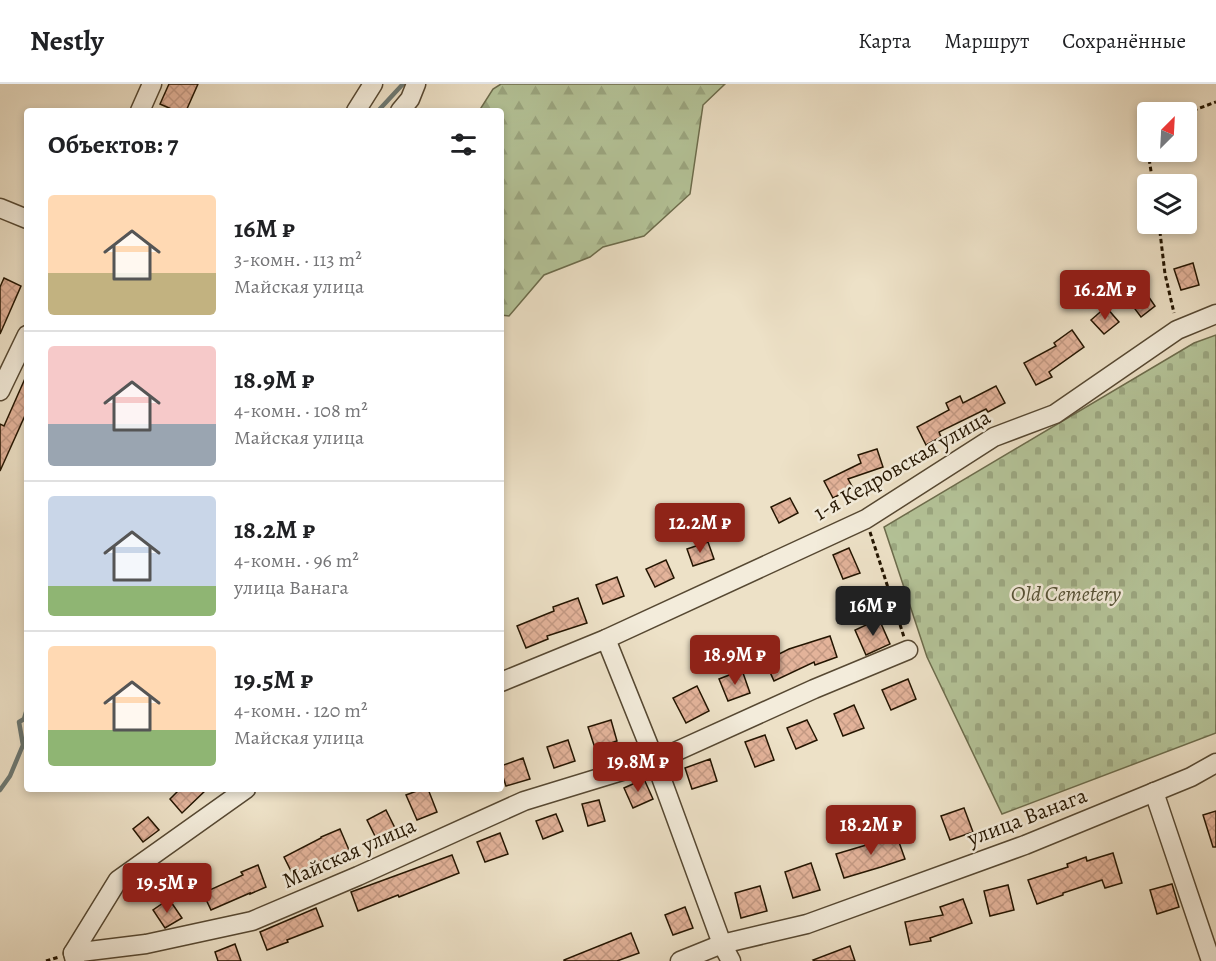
<!DOCTYPE html>
<html lang="ru">
<head>
<meta charset="utf-8">
<style>
	:root { --surface:#fff; --page:#f6f6f6; --text:#202124; --muted:#757577; --line:#e0e0e0; --accent:#8f2418 }
	body { margin:0; font-family:Alegreya,serif; background:var(--page); color:var(--text); height:100vh; display:flex; flex-direction:column; font-size:22px; white-space:nowrap }
	* { box-sizing:border-box; margin:0 }
	p { font-size:20px; color:var(--muted) }
	.icon { flex:none; width:33px; height:33px; fill:none; stroke:currentColor; stroke-width:2; stroke-linecap:round; stroke-linejoin:round }
	.map { position:relative; flex:1; overflow:hidden }
	.details { position:absolute; left:24px; top:24px; width:480px; height:684px; display:flex; flex-direction:column; background:var(--surface); border-radius:6px; box-shadow:0 3px 9px #0003 }
	.details>* { flex:none }
	.needle { width:39px; rotate:24deg }
	.tools { position:absolute; left:1137px; top:18px; display:grid; gap:12px }
	.tools a { display:grid; place-items:center; width:60px; height:60px; border-radius:6px; background:var(--surface); box-shadow:0 3px 9px #0003; font-size:30px }
	.price { position:absolute; translate:-50% -51px; padding:0 14px; border-radius:6px; background:var(--accent); color:#fff; font-size:20px; line-height:39px; filter:drop-shadow(0 2px 3px #0008) }
	.price::after { content:''; position:absolute; left:50%; top:36px; width:18px; height:14px; margin-left:-9px; background:inherit; clip-path:polygon(0 0,100% 0,50% 100%) }
	.price.selected { background:#222; color:#fff }
	ul { padding:0; list-style:none }
	li { display:flex; align-items:center; gap:18px; height:150px; padding:0 24px }
	li+li { border-top:2px solid var(--line) }
	li span { display:grid; place-items:center; flex:none; width:168px; height:120px; border-radius:6px; color:#555 }
	li>.icon { margin-inline-start:auto }
	span .icon { width:72px; height:72px; fill:#fffc; stroke-width:1 }
	li b { font-size:26px }
	h2 { display:flex; justify-content:space-between; align-items:center; height:72px; padding:0 24px; font-size:26px }
	header { display:flex; align-items:center; gap:36px; box-sizing:border-box; height:84px; padding:0 30px; background:var(--surface); border-bottom:2px solid var(--line) }
	header strong { font-size:28px }
	nav { display:flex; gap:33px; margin-inline-start:auto; font-size:21px }
	.map>svg:first-child { display:block }
	.forest { fill:url(#forest-firs); stroke:#6c6c4c; stroke-width:1.5 }
	.cemetery { fill:url(#cemetery-stones); stroke:#6c6c4c; stroke-width:1.5 }
	.lines { fill:none; stroke-linecap:round; stroke-linejoin:round }
	.stream { stroke:#6d7973; stroke-width:4.5 }
	.building { fill:url(#building-cross-hatch); stroke:#241501; stroke-width:1.5 }
	.minor-casing { stroke:#564832; stroke-width:21 }
	.path { stroke:#241501; stroke-width:3; stroke-dasharray:4.5 3; stroke-linecap:butt }
	.minor { stroke:#f3ecdb; stroke-width:18 }
	.labels { text-anchor:middle; dominant-baseline:central; stroke-width:5; stroke-linejoin:round; paint-order:stroke }
	.street-label { font-size:22px; fill:#241501; stroke:#f3ecdb }
	.park-label { font-size:22px; font-style:italic; fill:#565236; stroke:#f3ecdb }
</style>
</head>
<body>
<header>
<strong>Nestly</strong>
<nav><a>Карта</a><a>Маршрут</a><a>Сохранённые</a></nav>
</header>
<div class="map">
<svg width="1216" height="877" viewBox="0 0 1216 877">
	<defs>
		<pattern id="forest-firs" width="22" height="20" patternUnits="userSpaceOnUse" patternTransform="scale(1.5)"><rect width="22" height="20" fill="#b4c398"/><path d="M5 1l3.5 6h-7zM16 11l3.5 6h-7z" fill="#9ba781"/></pattern>
		<pattern id="cemetery-stones" width="16" height="16" patternUnits="userSpaceOnUse" patternTransform="scale(1.5)"><rect width="16" height="16" fill="#b4c398"/><path d="M2 7V4a2 2 0 0 1 4 0v3zM10 15v-3a2 2 0 0 1 4 0v3z" fill="#9ba781"/></pattern>
		<pattern id="building-cross-hatch" width="8" height="8" patternUnits="userSpaceOnUse" patternTransform="scale(1.5)"><rect width="8" height="8" fill="#e3b39a"/><path d="M0 0l8 8M0 8l8-8" fill="none" stroke="#c39983"/></pattern>
	</defs>
	<rect width="100%" height="100%" fill="#ede1c7"/>
	<filter id="stains"><feTurbulence type="fractalNoise" baseFrequency=".00333" numOctaves="4"/><feColorMatrix values="0 0 0 0 .2 0 0 0 0 .09 0 0 0 0 .02 0 0 0 .5 -.17"/></filter>
	<radialGradient id="worn" r=".72"><stop offset=".6" stop-color="#630" stop-opacity="0"/><stop offset="1" stop-color="#630" stop-opacity=".3"/></radialGradient>
	<!-- forest -->
	<polygon class="forest" points="501,0 725,0 703,21 690,110 644,152 603,163 590,173 544,191 509,232 501,231 501,27 479,27 493,5"/>
	<!-- cemetery -->
	<polygon class="cemetery" points="1216,251 1216,649 1002,730 927,573 884,443 1194,259"/>
	<g class="lines">
		<!-- stream -->
		<g class="stream">
			<polyline points="378,27 403,0"/>
			<polyline points="0,706 10,692 23,661 19,638 24,635 27,625"/>
		</g>
	</g>
	<!-- building -->
	<g class="building">
		<polygon points="169,0 198,0 186,27 176,27 160,20"/>
		<polygon points="1193,179 1199,201 1181,206 1174,185"/>
		<polygon points="4,194 21,202 0,250 0,203"/>
		<polygon points="1144,206 1155,222 1141,233 1129,217"/>
		<polygon points="1106,223 1119,238 1104,250 1091,236"/>
		<polygon points="1072,246 1084,263 1049,288 1052,293 1036,301 1024,279 1056,262 1054,259"/>
		<polygon points="27,290 27,327 0,387 0,340 4,342"/>
		<polygon points="996,302 1005,319 988,328 986,325 939,348 941,353 926,361 917,343 949,326 946,319 960,312 963,319"/>
		<polygon points="877,365 883,383 848,395 853,404 833,414 824,397 861,379 858,371"/>
		<polygon points="790,414 798,429 779,439 771,423"/>
		<polygon points="708,458 714,475 693,482 687,465"/>
		<polygon points="849,464 860,489 843,495 833,471"/>
		<polygon points="666,476 674,494 655,503 646,485"/>
		<polygon points="617,493 624,512 603,520 596,501"/>
		<polygon points="578,514 587,539 547,552 548,555 526,564 517,542 554,527 553,523"/>
		<polygon points="879,535 890,560 866,571 855,546"/>
		<polygon points="830,552 837,573 815,581 814,578 774,597 765,577 789,565"/>
		<polygon points="742,586 750,609 728,617 719,595"/>
		<polygon points="908,595 916,615 891,626 882,606"/>
		<polygon points="697,602 709,627 686,639 673,614"/>
		<polygon points="854,621 864,644 843,652 834,630"/>
		<polygon points="611,636 617,657 595,664 588,643"/>
		<polygon points="807,636 817,656 796,665 787,644"/>
		<polygon points="765,651 774,676 755,683 745,658"/>
		<polygon points="568,656 575,677 554,684 547,663"/>
		<polygon points="523,674 530,695 506,702 501,687 501,682"/>
		<polygon points="710,675 717,697 692,705 685,684"/>
		<polygon points="644,695 653,715 633,724 624,704"/>
		<polygon points="180,705 207,705 182,729 170,715"/>
		<polygon points="422,705 428,705 437,728 417,736 406,711"/>
		<polygon points="599,716 605,737 588,742 582,720"/>
		<polygon points="964,724 973,748 950,756 941,732"/>
		<polygon points="386,726 396,746 377,756 367,736"/>
		<polygon points="1216,727 1216,763 1213,763 1203,731"/>
		<polygon points="556,730 563,747 543,755 536,737"/>
		<polygon points="148,733 159,746 143,758 133,745"/>
		<polygon points="340,745 349,766 329,774 329,773 293,791 284,773 321,754 321,753"/>
		<polygon points="895,747 905,775 881,783 844,794 836,770 873,759 871,756"/>
		<polygon points="500,749 508,770 485,778 477,758"/>
		<polygon points="1113,769 1122,799 1105,804 1102,796 1063,809 1063,811 1037,820 1028,796 1068,783 1067,780 1086,773 1087,777"/>
		<polygon points="452,771 459,789 399,813 398,811 358,827 351,808"/>
		<polygon points="811,779 820,806 793,814 785,788"/>
		<polygon points="258,781 266,803 250,810 250,809 211,826 203,809 243,791 241,788"/>
		<polygon points="1172,800 1179,823 1157,830 1150,806"/>
		<polygon points="1008,801 1014,826 990,832 984,807"/>
		<polygon points="760,802 767,827 741,834 735,809"/>
		<polygon points="169,815 182,834 165,844 153,826"/>
		<polygon points="963,815 972,839 930,854 931,857 910,861 905,838 943,831 940,823"/>
		<polygon points="685,823 693,844 673,851 665,831"/>
		<polygon points="316,824 323,842 287,856 288,858 267,866 260,848"/>
		<polygon points="631,849 639,869 617,877 564,877 564,876"/>
		<polygon points="235,860 241,877 218,877 215,868"/>
		<polygon points="850,862 855,877 814,877 813,876"/>
	</g>
	<g class="lines">
		<!-- minor casing -->
		<g class="minor-casing">
			<g id="minor">
				<polyline points="140,27 152,0"/>
				<polyline points="356,27 373,0"/>
				<polyline points="400,27 410,15 416,0"/>
				<polyline points="0,124 27,135"/>
				<polyline points="0,307 27,251"/>
				<polyline points="606,555 655,677 722,860 731,877"/>
				<polyline points="501,598 606,555 866,435 994,353 1055,330 1177,246 1216,230"/>
				<polyline points="1154,708 1211,877"/>
				<polyline points="73,869 118,796 246,705"/>
				<polyline points="75,877 73,869 146,860 252,837 358,792 524,717 655,677 814,605 908,566"/>
				<polyline points="680,877 722,860 807,840 1025,761 1191,693 1216,679"/>
			</g>
		</g>
		<!-- path -->
		<g class="path">
			<polyline points="1186,29 1216,18"/>
			<polyline points="1148,68 1153,100"/>
			<polyline points="1159,140 1165,190 1174,229"/>
			<polyline points="870,448 904,553"/>
			<polyline points="46,877 59,873"/>
		</g>
		<!-- minor -->
		<use href="#minor" class="minor"/>
	</g>
	<g class="labels">
		<!-- street labels -->
		<g class="street-label">
			<text transform="translate(902 381) rotate(-30)">1-я Кедровская улица</text>
			<text transform="translate(1027 733) rotate(-21)">улица Ванага</text>
			<text transform="translate(349 769) rotate(-24)">Майская улица</text>
		</g>
		<!-- park labels -->
		<g class="park-label">
			<text x="1066" y="510">Old Cemetery</text>
		</g>
	</g>
	<rect width="100%" height="100%" filter="url(#stains)"/>
	<rect width="100%" height="100%" fill="url(#worn)"/>
</svg>
<div class="tools">
<a><svg class="needle" viewBox="-14 -14 28 28"><path d="M0-13l5 13h-10z" fill="#e53935"/><path d="M0 13l5-13h-10z" fill="#757577"/></svg></a>
<a><svg class="icon" aria-label="layers" viewBox="0 0 24 24"><path d="M12 4l9 5-9 5-9-5zM3 14l9 5 9-5"/></svg></a>
</div>
<b class="price" style="left:1105px;top:237px">16.2M ₽</b>
<b class="price" style="left:700px;top:470px">12.2M ₽</b>
<b class="price selected" style="left:873px;top:553px">16M ₽</b>
<b class="price" style="left:735px;top:602px">18.9M ₽</b>
<b class="price" style="left:638px;top:709px">19.8M ₽</b>
<b class="price" style="left:871px;top:772px">18.2M ₽</b>
<b class="price" style="left:167px;top:830px">19.5M ₽</b>
<section class="details">
<h2>Объектов: 7<svg class="icon" aria-label="filters" viewBox="0 0 24 24"><path d="M4 7h16M4 17h16"/><circle cx="9" cy="7" r="2"/><circle cx="15" cy="17" r="2"/></svg></h2>
<ul>
<li><span style="background:linear-gradient(#ffd9b3 65%,#c2b280 0)"><svg class="icon" aria-label="home" viewBox="0 0 24 24"><path d="M3 11l9-7 9 7M6 9v11h12V9"/></svg></span><div><b>16M ₽</b><p>3-комн. · 113 m²</p><p>Майская улица</p></div></li>
<li><span style="background:linear-gradient(#f6c9c9 65%,#9aa5b1 0)"><svg class="icon" aria-label="home" viewBox="0 0 24 24"><path d="M3 11l9-7 9 7M6 9v11h12V9"/></svg></span><div><b>18.9M ₽</b><p>4-комн. · 108 m²</p><p>Майская улица</p></div></li>
<li><span style="background:linear-gradient(#c9d6e8 75%,#8fb573 0)"><svg class="icon" aria-label="home" viewBox="0 0 24 24"><path d="M3 11l9-7 9 7M6 9v11h12V9"/></svg></span><div><b>18.2M ₽</b><p>4-комн. · 96 m²</p><p>улица Ванага</p></div></li>
<li><span style="background:linear-gradient(#ffd9b3 70%,#8fb573 0)"><svg class="icon" aria-label="home" viewBox="0 0 24 24"><path d="M3 11l9-7 9 7M6 9v11h12V9"/></svg></span><div><b>19.5M ₽</b><p>4-комн. · 120 m²</p><p>Майская улица</p></div></li>
</ul>
</section>
</div>
</body>
</html>
